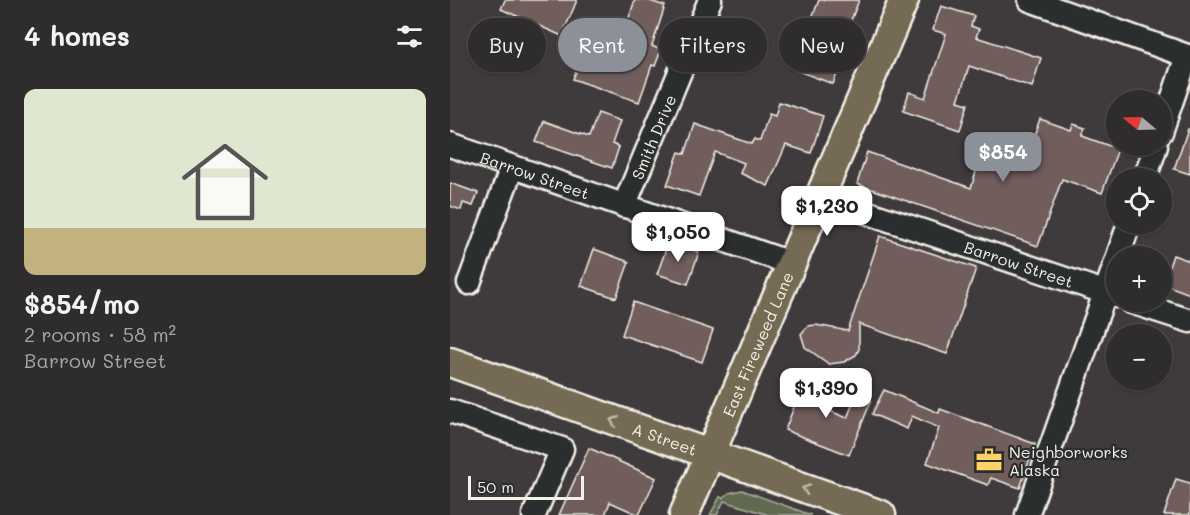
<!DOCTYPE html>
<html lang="en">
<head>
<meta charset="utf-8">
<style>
	:root { --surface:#2f2c2d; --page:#3b3839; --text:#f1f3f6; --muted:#a7a7aa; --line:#4a4849; --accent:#8c9099 }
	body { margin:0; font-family:Mali,sans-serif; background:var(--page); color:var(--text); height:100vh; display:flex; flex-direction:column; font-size:22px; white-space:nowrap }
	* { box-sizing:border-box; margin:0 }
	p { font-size:20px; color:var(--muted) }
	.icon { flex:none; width:33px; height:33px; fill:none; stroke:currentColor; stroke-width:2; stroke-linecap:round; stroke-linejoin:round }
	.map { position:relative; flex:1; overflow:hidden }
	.panel { display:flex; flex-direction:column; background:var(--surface); width:450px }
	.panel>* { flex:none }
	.top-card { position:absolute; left:18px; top:18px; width:570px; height:54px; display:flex; gap:12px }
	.needle { width:39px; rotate:289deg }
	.controls { position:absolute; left:656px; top:90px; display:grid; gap:12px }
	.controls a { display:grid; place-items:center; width:66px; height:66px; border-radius:50%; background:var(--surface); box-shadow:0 2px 4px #0004,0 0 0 2px var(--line); font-size:30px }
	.scale { position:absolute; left:18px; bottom:15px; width:116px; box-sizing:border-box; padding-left:6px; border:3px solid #f4f1e8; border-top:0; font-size:16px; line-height:21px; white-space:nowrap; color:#f4f1e8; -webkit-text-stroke:4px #2a2d2e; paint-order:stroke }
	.price { position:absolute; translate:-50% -51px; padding:0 14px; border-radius:12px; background:#fff; color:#222; font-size:20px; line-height:39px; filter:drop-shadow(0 2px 3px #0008) }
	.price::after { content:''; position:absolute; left:50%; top:36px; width:18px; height:14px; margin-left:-9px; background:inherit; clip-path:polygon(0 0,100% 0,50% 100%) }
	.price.active { background:var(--accent); color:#fff }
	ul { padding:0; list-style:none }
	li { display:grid; align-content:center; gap:12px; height:318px; padding:0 24px }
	li span { display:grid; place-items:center; height:186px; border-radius:12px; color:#555 }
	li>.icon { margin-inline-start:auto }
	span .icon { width:108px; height:108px; fill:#fffc; stroke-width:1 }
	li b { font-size:26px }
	h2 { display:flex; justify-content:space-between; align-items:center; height:72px; padding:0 24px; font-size:26px }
	.tag { padding:0 21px; border-radius:27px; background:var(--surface); box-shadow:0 2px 4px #0004,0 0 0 2px var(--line); font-size:21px; line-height:54px }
	.tag.active { background:var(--accent); color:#fff }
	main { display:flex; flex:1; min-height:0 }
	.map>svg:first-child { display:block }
	.green { fill:#606a51; stroke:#aaae9c; stroke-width:1.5 }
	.building { fill:#705d5c; stroke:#f4f1e8; stroke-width:1.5 }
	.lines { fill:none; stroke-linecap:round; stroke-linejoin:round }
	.minor-casing { stroke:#f4f1e8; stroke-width:27 }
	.major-casing { stroke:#f4f1e8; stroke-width:33 }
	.minor { stroke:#2a2d2e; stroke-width:22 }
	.major { stroke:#746b52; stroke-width:28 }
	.oneway { stroke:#c1bbac }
	.labels { text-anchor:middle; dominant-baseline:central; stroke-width:4.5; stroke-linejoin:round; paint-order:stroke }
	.street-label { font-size:16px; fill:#f4f1e8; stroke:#2a2d2e }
	.poi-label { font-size:16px; fill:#f4f1e8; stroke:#2a2d2e; text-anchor:start }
</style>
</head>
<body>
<main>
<section class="panel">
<h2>4 homes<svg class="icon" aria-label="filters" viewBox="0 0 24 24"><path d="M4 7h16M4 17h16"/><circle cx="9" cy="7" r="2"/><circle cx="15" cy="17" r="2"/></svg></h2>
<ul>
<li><span style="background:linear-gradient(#dfe7d0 75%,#c2b280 0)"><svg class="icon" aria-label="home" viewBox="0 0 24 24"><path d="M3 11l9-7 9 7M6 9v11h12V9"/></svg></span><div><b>$854/mo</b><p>2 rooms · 58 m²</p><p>Barrow Street</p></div></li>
</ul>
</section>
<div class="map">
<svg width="740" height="515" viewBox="0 0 740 515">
	<rect width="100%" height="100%" fill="#3f3b3c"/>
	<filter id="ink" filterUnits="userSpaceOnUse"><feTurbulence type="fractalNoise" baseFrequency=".0167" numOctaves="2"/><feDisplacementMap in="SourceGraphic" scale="12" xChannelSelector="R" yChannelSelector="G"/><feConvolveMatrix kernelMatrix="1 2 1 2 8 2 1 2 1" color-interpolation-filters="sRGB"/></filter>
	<g filter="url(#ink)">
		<!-- green -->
		<polygon class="green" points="292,490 361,515 319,515 274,501 267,515 260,515 270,497 273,498 279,493"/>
		<!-- building -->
		<g class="building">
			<polygon points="55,0 127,0 112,36 51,9"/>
			<polygon points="185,0 197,0 215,6 202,46 211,50 205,66 202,65 189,102 123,79 131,59 136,61 149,26 173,35"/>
			<polygon points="369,0 409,0 391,46 397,49 383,84 343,69 348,56 341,53 347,39 353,41"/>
			<polygon points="491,6 524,16 521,26 529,29 526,37 591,58 582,87 519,66 508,101 518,104 510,130 453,111 459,92 475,98 496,34 483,30"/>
			<polygon points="329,102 373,116 361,153 336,145 318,186 290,173 294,163 265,152 249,196 217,185 229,152 235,154 245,124 302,144 305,139 310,141 319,114 325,116"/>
			<polygon points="148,113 170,121 162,144 169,147 162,168 86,142 94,121 139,137"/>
			<polygon points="590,119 621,130 623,124 635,128 632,136 668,149 652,193 612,179 588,246 407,184 417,152 521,188 531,156 572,169"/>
			<polygon points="738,129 740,129 740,174 724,169"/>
			<polygon points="0,183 28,193 23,206 13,203 11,210 0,206"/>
			<polygon points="430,236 526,268 497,354 409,324 409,349 406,355 394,362 379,364 355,347 351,334 358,326 366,325 398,331"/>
			<polygon points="219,241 249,252 238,284 207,274"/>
			<polygon points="144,249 179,262 166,298 131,286"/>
			<polygon points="723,255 740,261 740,294 713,284"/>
			<polygon points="183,302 263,330 252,362 172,335"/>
			<polygon points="356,376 377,384 368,406 397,418 406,396 421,401 399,455 335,430"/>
			<polygon points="434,390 489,413 490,409 585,444 570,488 541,478 538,485 477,463 489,428 462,416 457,429 422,414"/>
			<polygon points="139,448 206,478 189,515 160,502 155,515 109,515"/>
			<polygon points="726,479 740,483 740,515 714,515"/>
		</g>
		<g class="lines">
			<!-- minor casing -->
			<g class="minor-casing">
				<g id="minor">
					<polyline points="580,0 740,57"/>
					<polyline points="711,132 737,56"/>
					<path id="s1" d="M0,145L340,263"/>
					<polyline points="695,178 706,146"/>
					<path id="s2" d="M368,196L666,296"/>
					<path id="s3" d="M174,206L260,0"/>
					<polyline points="668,256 679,224"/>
					<polyline points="19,283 62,167"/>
					<polyline points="681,302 740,321"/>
					<polyline points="0,411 112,449 84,515"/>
					<polyline points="577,515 666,262"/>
				</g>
			</g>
			<!-- major casing -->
			<g class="major-casing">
				<g id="major">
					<path id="s4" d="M0,362L431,515"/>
					<path id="s5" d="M234,515L454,0"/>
				</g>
			</g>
			<!-- minor -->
			<use href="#minor" class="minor"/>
			<!-- major -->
			<use href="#major" class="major"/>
		</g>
		<!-- one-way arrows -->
		<defs><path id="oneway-chevron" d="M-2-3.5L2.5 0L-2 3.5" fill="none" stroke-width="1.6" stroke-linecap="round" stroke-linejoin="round" transform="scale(1.5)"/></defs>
		<g class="oneway">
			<use href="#oneway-chevron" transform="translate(164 421) rotate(-160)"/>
			<use href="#oneway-chevron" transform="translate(356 489) rotate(-161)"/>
		</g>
	</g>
	<!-- icons -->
	<defs>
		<g id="office-bare" transform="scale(2.07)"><path d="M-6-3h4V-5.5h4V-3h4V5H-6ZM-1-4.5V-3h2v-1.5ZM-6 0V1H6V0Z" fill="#ffd166" stroke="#2a2d2e" stroke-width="2.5" paint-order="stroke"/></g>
	</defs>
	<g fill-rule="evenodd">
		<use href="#office-bare" x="539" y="460"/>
	</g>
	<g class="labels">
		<!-- street labels -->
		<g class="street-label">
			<text stroke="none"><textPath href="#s3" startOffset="75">Smith Drive</textPath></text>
			<text stroke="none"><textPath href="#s1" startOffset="90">Barrow Street</textPath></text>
			<text stroke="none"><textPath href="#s2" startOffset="212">Barrow Street</textPath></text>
			<text stroke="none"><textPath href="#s5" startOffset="186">East Fireweed Lane</textPath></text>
			<text stroke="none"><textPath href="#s4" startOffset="228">A Street</textPath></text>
		</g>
		<!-- poi labels -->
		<g class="poi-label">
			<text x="559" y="451">Neighborworks<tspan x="559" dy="18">Alaska</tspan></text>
		</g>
	</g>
</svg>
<div class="controls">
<a><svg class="needle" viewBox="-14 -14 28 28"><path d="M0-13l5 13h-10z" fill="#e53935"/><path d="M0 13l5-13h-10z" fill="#a7a7aa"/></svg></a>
<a><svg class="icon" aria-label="locate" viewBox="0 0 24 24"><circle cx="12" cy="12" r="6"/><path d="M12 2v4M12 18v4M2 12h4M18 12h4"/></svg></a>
<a>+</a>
<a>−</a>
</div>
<div class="scale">50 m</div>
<b class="price active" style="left:553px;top:183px">$854</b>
<b class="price" style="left:377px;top:237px">$1,230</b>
<b class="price" style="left:228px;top:263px">$1,050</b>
<b class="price" style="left:376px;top:419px">$1,390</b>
<div class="top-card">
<a class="tag">Buy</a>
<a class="tag active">Rent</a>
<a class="tag">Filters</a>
<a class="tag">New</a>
</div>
</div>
</main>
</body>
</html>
